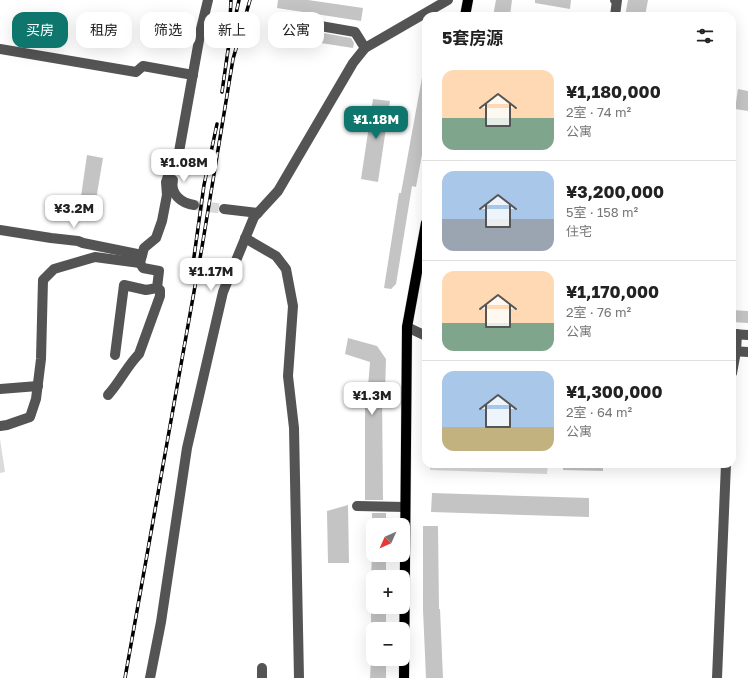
<!DOCTYPE html>
<html lang="zh">
<head>
<meta charset="utf-8">
<style>
	:root { --surface:#fff; --page:#f6f6f6; --text:#222; --muted:#767676; --line:#e0e0e0; --accent:#0f766e }
	body { margin:0; font-family:"Golos Text","Noto Sans SC",sans-serif; background:var(--page); color:var(--text); height:100vh; display:flex; flex-direction:column; font-size:15px; white-space:nowrap }
	* { box-sizing:border-box; margin:0 }
	p { font-size:13px; color:var(--muted) }
	.icon { flex:none; width:22px; height:22px; fill:none; stroke:currentColor; stroke-width:2; stroke-linecap:round; stroke-linejoin:round }
	.map { position:relative; flex:1; overflow:hidden }
	.panel { position:absolute; left:422px; top:12px; width:314px; height:456px; display:flex; flex-direction:column; background:var(--surface); border-radius:12px; box-shadow:0 4px 16px #0002 }
	.panel>* { flex:none }
	.top-card { position:absolute; left:12px; top:12px; width:350px; height:36px; display:flex; gap:8px }
	.needle { width:26px; rotate:225deg }
	.tools { position:absolute; left:366px; top:518px; display:grid; gap:8px }
	.tools a { display:grid; place-items:center; width:44px; height:44px; border-radius:8px; background:var(--surface); box-shadow:0 4px 16px #0002; font-size:20px }
	.price { position:absolute; translate:-50% -34px; padding:0 9px; border-radius:8px; background:#fff; color:#222; font-size:13px; line-height:26px; filter:drop-shadow(0 1px 2px #0008) }
	.price::after { content:''; position:absolute; left:50%; top:24px; width:12px; height:9px; margin-left:-6px; background:inherit; clip-path:polygon(0 0,100% 0,50% 100%) }
	.price.selected { background:var(--accent); color:#fff }
	ul { padding:0; list-style:none }
	li { display:flex; align-items:center; gap:12px; height:100px; padding:0 20px }
	li+li { border-top:1px solid var(--line) }
	li span { display:grid; place-items:center; flex:none; width:112px; height:80px; border-radius:12px; color:#555 }
	li>.icon { margin-inline-start:auto }
	span .icon { width:48px; height:48px; fill:#fffc; stroke-width:1 }
	li b { font-size:17px }
	h2 { display:flex; justify-content:space-between; align-items:center; height:48px; padding:0 20px; font-size:17px }
	.chip { padding:0 14px; border-radius:12px; background:var(--surface); box-shadow:0 4px 16px #0002; font-size:14px; line-height:36px }
	.chip.selected { background:var(--accent); color:#fff }
	.map>svg:first-child { display:block }
	.green { fill:#dbdbdb }
	.building { fill:#c4c4c4 }
	.lines { fill:none; stroke-linecap:round; stroke-linejoin:round }
	.minor-tunnel { stroke:#d9d9d9; stroke-width:10; stroke-dasharray:10 5; stroke-linecap:butt }
	.major-casing { stroke:#dbdbdb; stroke-width:11 }
	.minor { stroke:#545454; stroke-width:10 }
	.major { stroke:#000; stroke-width:10 }
	.rail-casing { stroke:#000; stroke-width:3.5 }
	.rail { stroke:#fff; stroke-width:2; stroke-dasharray:6; stroke-linecap:butt }
</style>
</head>
<body>
<div class="map">
<svg width="748" height="678" viewBox="0 0 748 678">
	<rect width="100%" height="100%" fill="#fff"/>
	<!-- green -->
	<g class="green">
		<polygon points="0,439 5,472 0,473"/>
		<polygon points="430,464 548,464 547,474 430,470"/>
	</g>
	<!-- building -->
	<g class="building">
		<polygon points="278,0 308,0 363,8 361,21 277,8"/>
		<polygon points="496,0 512,0 510,16 493,16"/>
		<polygon points="535,0 571,0 570,9 535,3"/>
		<polygon points="628,0 648,0 645,16 625,16"/>
		<polygon points="271,22 279,25 351,38 354,43 353,48 269,35"/>
		<polygon points="423,72 426,72 426,133 416,187 412,186 396,284 391,289 384,288 399,193 401,193"/>
		<polygon points="738,89 748,91 748,111 735,109"/>
		<polygon points="373,99 390,101 378,182 361,179"/>
		<polygon points="87,155 103,158 94,212 79,210"/>
		<polygon points="732,310 748,311 748,323 732,322"/>
		<polygon points="348,338 377,346 386,359 385,394 382,394 383,500 365,500 365,399 367,399 370,362 345,354"/>
		<polygon points="563,464 603,464 603,471 563,470"/>
		<polygon points="432,493 589,498 589,517 431,512"/>
		<polygon points="348,505 349,563 328,563 327,511"/>
		<rect x="372" y="513" width="14" height="12"/>
		<polygon points="423,526 438,526 439,609 440,609 443,678 426,678 423,610"/>
		<polygon points="372,555 386,555 386,577 371,577"/>
		<rect x="371" y="607" width="15" height="22"/>
		<polygon points="371,659 386,659 386,678 370,678"/>
	</g>
	<g class="lines">
		<!-- minor-tunnel -->
		<polyline class="minor-tunnel" points="194,205 224,209"/>
		<!-- major casing -->
		<g class="major-casing">
			<g id="major">
				<polyline points="465,16 468,0"/>
				<polyline points="404,678 407,327 426,223"/>
			</g>
		</g>
		<!-- minor -->
		<g class="minor">
			<polyline points="615,0 617,0 615,16"/>
			<polyline points="280,19 355,32 365,48"/>
			<polyline points="0,49 136,72 143,66 193,75"/>
			<path d="M173,180C170,194 181,203 194,205"/>
			<polyline points="224,209 258,213"/>
			<polyline points="0,230 51,238 78,241 83,243 142,255"/>
			<polyline points="245,238 276,256 286,269 293,306 288,376 294,428 299,678"/>
			<polyline points="407,327 426,336"/>
			<polyline points="732,334 748,335"/>
			<polyline points="732,351 748,352"/>
			<polyline points="115,355 124,285 146,290 157,288 159,271 143,268 140,263 144,248 156,238 162,221 167,195 166,182 171,167 177,163 201,29 208,0"/>
			<polyline points="732,373 736,351 737,334"/>
			<polyline points="0,389 38,386"/>
			<path d="M108,395C120,382 127,366 139,354L160,296V290L157,288"/>
			<polyline points="0,426 7,425 30,417 36,399 41,359 43,280 54,269 95,257 140,263"/>
			<polyline points="357,506 405,507"/>
			<polyline points="150,678 161,622 187,448 223,292 254,217 278,191 353,63 365,48 448,0"/>
			<polyline points="262,678 262,668"/>
			<polyline points="717,678 726,464"/>
		</g>
		<!-- major -->
		<use href="#major" class="major"/>
		<!-- rail casing -->
		<g class="rail-casing">
			<g id="rail">
				<polyline points="230,20 231,0"/>
				<polyline points="222,92 228,50 239,0"/>
				<polyline points="193,264 204,185 217,124"/>
				<polyline points="125,678 202,247 233,59 250,0"/>
			</g>
		</g>
		<!-- rail -->
		<use href="#rail" class="rail"/>
	</g>
</svg>
<div class="tools">
<a><svg class="needle" viewBox="-14 -14 28 28"><path d="M0-13l5 13h-10z" fill="#e53935"/><path d="M0 13l5-13h-10z" fill="#767676"/></svg></a>
<a>+</a>
<a>−</a>
</div>
<b class="price selected" style="left:376px;top:140px">¥1.18M</b>
<b class="price" style="left:184px;top:183px">¥1.08M</b>
<b class="price" style="left:74px;top:229px">¥3.2M</b>
<b class="price" style="left:211px;top:292px">¥1.17M</b>
<b class="price" style="left:372px;top:416px">¥1.3M</b>
<div class="top-card">
<a class="chip selected">买房</a>
<a class="chip">租房</a>
<a class="chip">筛选</a>
<a class="chip">新上</a>
<a class="chip">公寓</a>
</div>
<section class="panel">
<h2>5套房源<svg class="icon" aria-label="filters" viewBox="0 0 24 24"><path d="M4 7h16M4 17h16"/><circle cx="9" cy="7" r="2"/><circle cx="15" cy="17" r="2"/></svg></h2>
<ul>
<li><span style="background:linear-gradient(#ffd9b3 60%,#7fa58c 0)"><svg class="icon" aria-label="home" viewBox="0 0 24 24"><path d="M3 11l9-7 9 7M6 9v11h12V9"/></svg></span><div><b>¥1,180,000</b><p>2室 · 74 m²</p><p>公寓</p></div></li>
<li><span style="background:linear-gradient(#a9c7e8 60%,#9aa5b1 0)"><svg class="icon" aria-label="home" viewBox="0 0 24 24"><path d="M3 11l9-7 9 7M6 9v11h12V9"/></svg></span><div><b>¥3,200,000</b><p>5室 · 158 m²</p><p>住宅</p></div></li>
<li><span style="background:linear-gradient(#ffd9b3 65%,#7fa58c 0)"><svg class="icon" aria-label="home" viewBox="0 0 24 24"><path d="M3 11l9-7 9 7M6 9v11h12V9"/></svg></span><div><b>¥1,170,000</b><p>2室 · 76 m²</p><p>公寓</p></div></li>
<li><span style="background:linear-gradient(#a9c7e8 70%,#c2b280 0)"><svg class="icon" aria-label="home" viewBox="0 0 24 24"><path d="M3 11l9-7 9 7M6 9v11h12V9"/></svg></span><div><b>¥1,300,000</b><p>2室 · 64 m²</p><p>公寓</p></div></li>
</ul>
</section>
</div>
</body>
</html>
